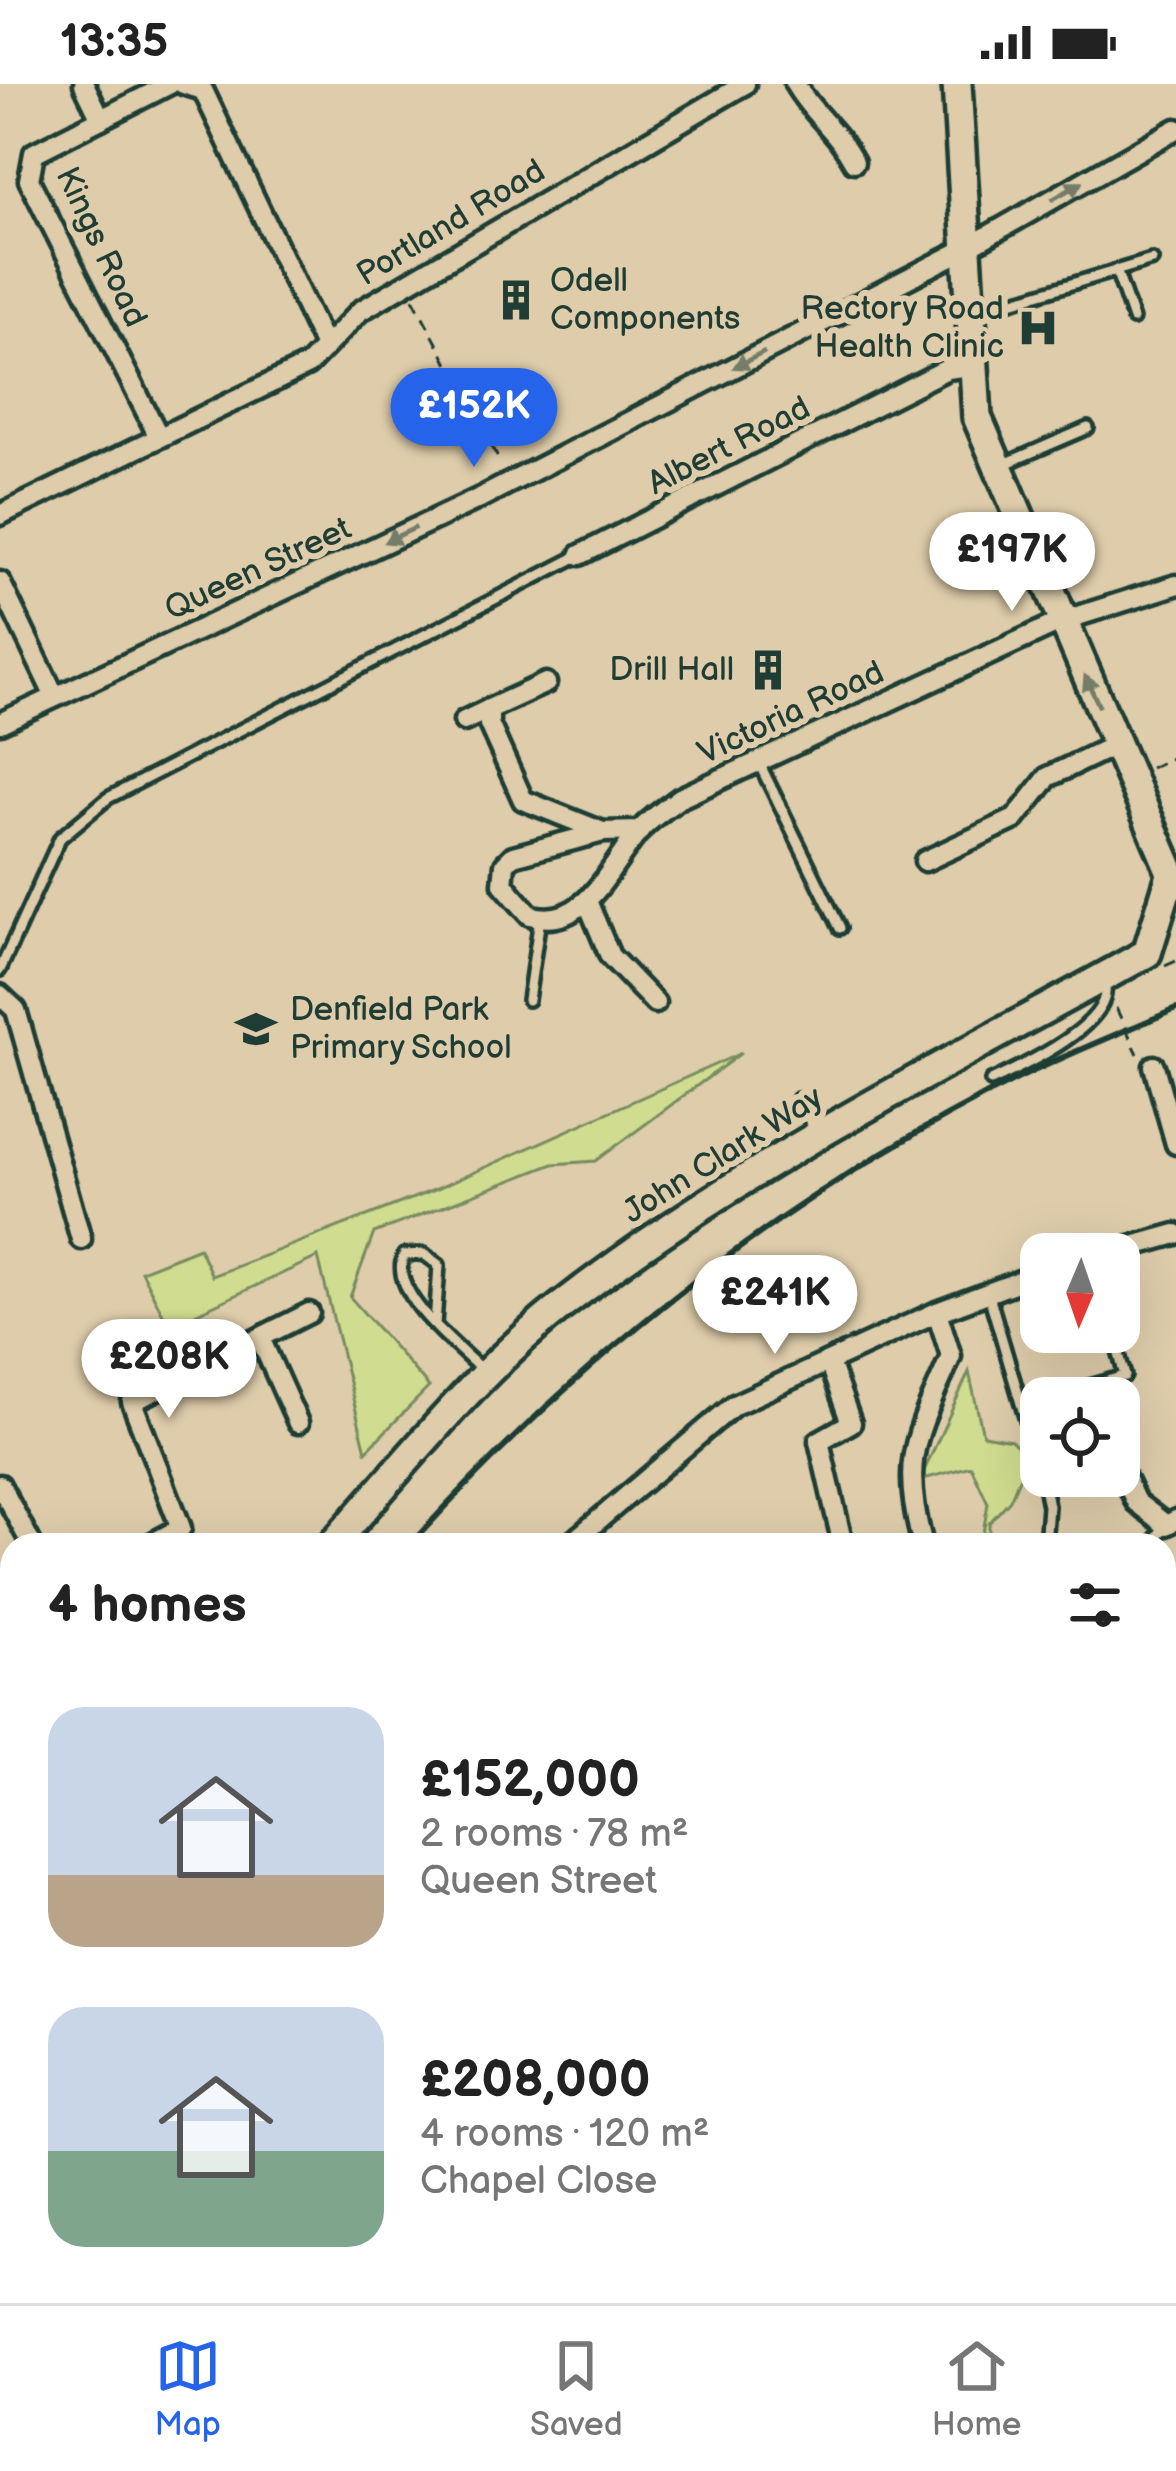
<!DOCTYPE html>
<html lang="en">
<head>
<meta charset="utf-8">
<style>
	:root { --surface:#fff; --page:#f2f2f2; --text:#222; --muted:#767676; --line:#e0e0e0; --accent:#2563eb }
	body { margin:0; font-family:"Balsamiq Sans",sans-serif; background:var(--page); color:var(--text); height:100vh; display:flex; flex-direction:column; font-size:45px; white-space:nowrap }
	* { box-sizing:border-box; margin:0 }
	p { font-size:39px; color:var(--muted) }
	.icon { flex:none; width:66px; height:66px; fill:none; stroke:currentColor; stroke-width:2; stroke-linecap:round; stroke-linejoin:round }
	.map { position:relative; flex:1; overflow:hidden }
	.panel { position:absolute; left:0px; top:1449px; width:1176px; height:771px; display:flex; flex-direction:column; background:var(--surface); border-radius:36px 36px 0 0; box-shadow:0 12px 48px #0002 }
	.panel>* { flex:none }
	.needle { width:78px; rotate:182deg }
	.fabs { position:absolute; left:1020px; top:1149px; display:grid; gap:24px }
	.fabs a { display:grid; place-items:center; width:120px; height:120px; border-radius:24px; background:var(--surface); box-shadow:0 12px 48px #0002; font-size:60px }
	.price { position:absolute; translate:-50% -102px; padding:0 27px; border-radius:42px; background:#fff; color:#222; font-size:39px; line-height:78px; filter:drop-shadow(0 3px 6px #0008) }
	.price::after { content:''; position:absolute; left:50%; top:72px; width:36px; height:27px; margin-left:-18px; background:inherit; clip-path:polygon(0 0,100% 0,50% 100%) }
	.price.current { background:var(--accent); color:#fff }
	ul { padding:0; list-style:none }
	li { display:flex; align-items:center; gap:36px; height:300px; padding:0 48px }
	li span { display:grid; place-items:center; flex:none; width:336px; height:240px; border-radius:36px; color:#555 }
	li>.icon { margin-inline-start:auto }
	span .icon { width:144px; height:144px; fill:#fffc; stroke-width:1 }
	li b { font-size:51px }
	h2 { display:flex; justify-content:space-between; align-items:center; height:144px; padding:0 48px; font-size:51px }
	.status { display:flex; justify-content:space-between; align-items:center; height:84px; padding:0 60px; background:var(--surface); direction:ltr }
	.status svg { height:33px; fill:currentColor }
	.dock { display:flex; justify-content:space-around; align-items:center; height:168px; border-top:3px solid var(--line); background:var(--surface); font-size:33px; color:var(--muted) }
	.dock a { display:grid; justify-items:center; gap:6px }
	.dock .current { color:var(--accent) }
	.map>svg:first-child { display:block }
	.green { fill:#d0dc8f; stroke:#788c62; stroke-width:3 }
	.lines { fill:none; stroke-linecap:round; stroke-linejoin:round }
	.service-casing { stroke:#1f3d34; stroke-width:18 }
	.minor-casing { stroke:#1f3d34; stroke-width:27 }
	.primary-casing { stroke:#1f3d34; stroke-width:36 }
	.path { stroke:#1f3d34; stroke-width:3; stroke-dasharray:12 9; stroke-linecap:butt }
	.service { stroke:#deccaa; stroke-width:9 }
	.minor { stroke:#deccaa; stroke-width:18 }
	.primary { stroke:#deccaa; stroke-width:27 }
	.rail { stroke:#1f3d34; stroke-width:6 }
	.oneway { fill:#757d69 }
	.labels { text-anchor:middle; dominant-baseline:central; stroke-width:12; stroke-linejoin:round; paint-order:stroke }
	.street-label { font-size:33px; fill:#1f3d34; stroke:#deccaa }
	.poi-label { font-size:33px; fill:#1f3d34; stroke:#deccaa; text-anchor:start }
</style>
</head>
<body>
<div class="status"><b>13:35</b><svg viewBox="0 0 49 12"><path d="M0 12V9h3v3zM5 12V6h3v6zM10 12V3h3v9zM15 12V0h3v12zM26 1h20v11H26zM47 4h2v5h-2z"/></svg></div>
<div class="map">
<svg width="1176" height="2219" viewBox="0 0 1176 2219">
	<rect width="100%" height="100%" fill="#deccaa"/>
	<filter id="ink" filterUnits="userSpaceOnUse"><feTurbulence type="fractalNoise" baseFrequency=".00833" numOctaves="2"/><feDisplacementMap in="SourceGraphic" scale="24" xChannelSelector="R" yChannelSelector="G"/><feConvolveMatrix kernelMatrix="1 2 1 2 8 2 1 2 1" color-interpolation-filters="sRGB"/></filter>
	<g filter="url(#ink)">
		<!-- green -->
		<g class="green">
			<polygon points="741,969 596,1077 553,1080 374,1149 350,1213 429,1303 366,1367 318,1173 169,1242 141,1187 199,1164 212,1192 434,1106"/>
			<polygon points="969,1288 983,1351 1011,1356 1028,1373 1010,1416 989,1439 989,1461 981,1461 988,1419 971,1382 920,1396"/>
			<polygon points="1176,1561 1176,1691 1164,1708 1164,1563"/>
			<polygon points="12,1624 12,1791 0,1807 0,1630"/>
			<polygon points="390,2208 570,2208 586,2219 386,2219"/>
		</g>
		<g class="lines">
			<!-- service casing -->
			<g class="service-casing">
				<g id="service">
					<polyline points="1116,186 1133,235"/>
					<polyline points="974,229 1152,176"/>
					<polyline points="1000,382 1088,344"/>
					<polyline points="758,677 840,844"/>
					<polyline points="0,886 60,754 108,714 580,471"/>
					<polyline points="528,916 540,834"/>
					<path d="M991,997C1021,983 1117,939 1104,899"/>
					<polyline points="798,1015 816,1048"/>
					<polyline points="988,1208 1041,1387"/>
					<path d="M435,1241L439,1181L424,1170L404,1171C387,1208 457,1262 482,1286"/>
					<polyline points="1079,1305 1125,1292 1113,1248"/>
					<polyline points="1042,1392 1048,1422 1045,1461"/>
					<polyline points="1150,1461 1166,1441"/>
					<polyline points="1164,1783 1176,1767"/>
					<polyline points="593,2208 615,2219"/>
					<polyline points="1051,2217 1054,2219"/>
					<polyline points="832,2219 846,2208"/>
				</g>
			</g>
			<!-- minor casing -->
			<g class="minor-casing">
				<g id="minor">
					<polyline points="84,0 101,35"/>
					<polyline points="183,0 203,6 325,263"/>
					<path d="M795,0C812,30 838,47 854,78"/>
					<polyline points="159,353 29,96 34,69 170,0"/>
					<polyline points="0,431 308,281 360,227 745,0"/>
					<polyline points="580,471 947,285 970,282"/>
					<polyline points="0,498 55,613"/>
					<polyline points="546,599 489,625 489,640 523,716 603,748"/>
					<polyline points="464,637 489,625"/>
					<polyline points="0,639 480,414 965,165 1176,45"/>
					<path d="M640,747L603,748L513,772L505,780L503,800L530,831C586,849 611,778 642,744C654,732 666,724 680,714L1062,537L1176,501"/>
					<polyline points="925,777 1015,735 1048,693 1117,660"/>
					<polyline points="587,817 610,872 655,919"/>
					<polyline points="0,911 16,926 81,1155"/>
					<polyline points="1154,982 1176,1060"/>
					<polyline points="1105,1170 1176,1150"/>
					<polyline points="260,1254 298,1339"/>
					<polyline points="829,1278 851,1339 819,1357 843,1461"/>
					<polyline points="1119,1381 1136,1418 1166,1441 1176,1436"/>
					<polyline points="0,1401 32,1461"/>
					<polyline points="149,1461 181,1444 132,1318 309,1229"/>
					<polyline points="569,1461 734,1321 937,1228 1041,1189"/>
					<path d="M923,1461C899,1373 917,1352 951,1272L937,1228"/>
					<polyline points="1164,1729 1176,1717"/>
					<polyline points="723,2219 724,2208"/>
				</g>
			</g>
			<!-- primary casing -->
			<g class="primary-casing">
				<g id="primary">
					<polyline points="957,0 977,333 1176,800"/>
					<path d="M332,1461C405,1380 474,1291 560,1223C740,1082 948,980 1147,869L1171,791"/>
					<polyline points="0,1836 12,1822"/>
					<polyline points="1159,2219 1176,2185"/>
				</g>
			</g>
			<!-- path -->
			<g class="path">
				<polyline points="413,214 501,380"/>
				<polyline points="1150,684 1176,672"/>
				<polyline points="1165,882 1176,877"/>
				<polyline points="1116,924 1138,970"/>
				<polyline points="0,2120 12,2086"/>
			</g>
			<!-- service -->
			<use href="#service" class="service"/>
			<!-- minor -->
			<use href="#minor" class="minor"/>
			<!-- primary -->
			<use href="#primary" class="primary"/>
			<!-- rail -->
			<g class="rail">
				<path d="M410,1461C582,1271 786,1110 1017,995C1069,969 1123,948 1176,925"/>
				<polyline points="0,2153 12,2118"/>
			</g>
		</g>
		<!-- one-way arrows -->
		<defs><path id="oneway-solid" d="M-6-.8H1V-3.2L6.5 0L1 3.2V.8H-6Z" transform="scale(3)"/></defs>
		<g class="oneway">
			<use href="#oneway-solid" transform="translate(1067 107) rotate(-30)"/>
			<use href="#oneway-solid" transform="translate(749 276) rotate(153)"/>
			<use href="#oneway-solid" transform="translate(400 451) rotate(155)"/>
			<use href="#oneway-solid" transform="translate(1092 607) rotate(-115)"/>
		</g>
	</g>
	<!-- icons -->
	<defs>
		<g id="building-bare" transform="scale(3.24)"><path d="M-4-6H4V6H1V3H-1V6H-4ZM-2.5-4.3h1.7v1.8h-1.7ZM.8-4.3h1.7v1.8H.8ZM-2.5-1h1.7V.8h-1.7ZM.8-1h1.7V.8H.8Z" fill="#1f3d34" stroke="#deccaa" stroke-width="2.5" paint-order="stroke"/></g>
		<g id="hospital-bare" transform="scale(3.24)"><path d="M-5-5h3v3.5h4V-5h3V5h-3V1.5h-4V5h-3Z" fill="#1f3d34" stroke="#deccaa" stroke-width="2.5" paint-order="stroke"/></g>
		<g id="school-bare" transform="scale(3.24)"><path d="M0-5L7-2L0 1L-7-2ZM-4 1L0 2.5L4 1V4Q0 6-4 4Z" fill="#1f3d34" stroke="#deccaa" stroke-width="2.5" paint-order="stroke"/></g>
	</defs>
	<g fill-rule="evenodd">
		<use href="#building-bare" x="516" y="216"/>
		<use href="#hospital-bare" x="1038" y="244"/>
		<use href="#building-bare" x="768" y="586"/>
		<use href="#school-bare" x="256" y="945"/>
	</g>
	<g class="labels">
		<!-- street labels -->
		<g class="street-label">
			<text transform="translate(451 139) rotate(-31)">Portland Road</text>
			<text transform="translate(101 163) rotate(65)">Kings Road</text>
			<text transform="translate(729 362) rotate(-27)">Albert Road</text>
			<text transform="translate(258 485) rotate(-25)">Queen Street</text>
			<text transform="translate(791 629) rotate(-25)">Victoria Road</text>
			<text transform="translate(723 1071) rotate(-32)">John Clark Way</text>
		</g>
		<!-- poi labels -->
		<g class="poi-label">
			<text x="550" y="197">Odell<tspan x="550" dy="38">Components</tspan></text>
			<text x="1004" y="225" text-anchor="end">Rectory Road<tspan x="1004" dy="38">Health Clinic</tspan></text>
			<text x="734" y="586" text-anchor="end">Drill Hall</text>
			<text x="290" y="926">Denfield Park<tspan x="290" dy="38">Primary School</tspan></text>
		</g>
	</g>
</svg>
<div class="fabs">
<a><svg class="needle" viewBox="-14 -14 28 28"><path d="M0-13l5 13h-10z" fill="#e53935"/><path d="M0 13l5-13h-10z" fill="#767676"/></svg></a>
<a><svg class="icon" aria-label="locate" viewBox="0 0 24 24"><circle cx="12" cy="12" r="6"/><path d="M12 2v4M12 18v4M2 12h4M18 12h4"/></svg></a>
</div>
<b class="price current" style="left:474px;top:386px">£152K</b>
<b class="price" style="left:1012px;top:530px">£197K</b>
<b class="price" style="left:775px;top:1273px">£241K</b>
<b class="price" style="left:169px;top:1337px">£208K</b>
<section class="panel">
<h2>4 homes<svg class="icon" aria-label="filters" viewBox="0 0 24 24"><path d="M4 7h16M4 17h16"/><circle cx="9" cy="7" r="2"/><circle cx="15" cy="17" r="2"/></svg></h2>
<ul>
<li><span style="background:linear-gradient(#c9d6e8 70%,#b9a48a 0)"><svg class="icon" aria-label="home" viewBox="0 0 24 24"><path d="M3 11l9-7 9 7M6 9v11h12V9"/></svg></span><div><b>£152,000</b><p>2 rooms · 78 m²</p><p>Queen Street</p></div></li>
<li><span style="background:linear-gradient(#c9d6e8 60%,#7fa58c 0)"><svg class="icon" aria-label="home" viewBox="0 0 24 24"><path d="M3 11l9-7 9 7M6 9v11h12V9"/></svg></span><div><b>£208,000</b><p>4 rooms · 120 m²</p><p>Chapel Close</p></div></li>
</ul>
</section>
</div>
<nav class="dock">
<a class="current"><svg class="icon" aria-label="map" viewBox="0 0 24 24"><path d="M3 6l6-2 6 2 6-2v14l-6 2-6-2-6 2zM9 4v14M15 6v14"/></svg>Map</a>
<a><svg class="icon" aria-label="saved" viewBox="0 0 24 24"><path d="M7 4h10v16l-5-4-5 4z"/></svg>Saved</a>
<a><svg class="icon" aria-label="home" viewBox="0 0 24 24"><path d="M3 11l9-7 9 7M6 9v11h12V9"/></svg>Home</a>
</nav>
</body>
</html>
